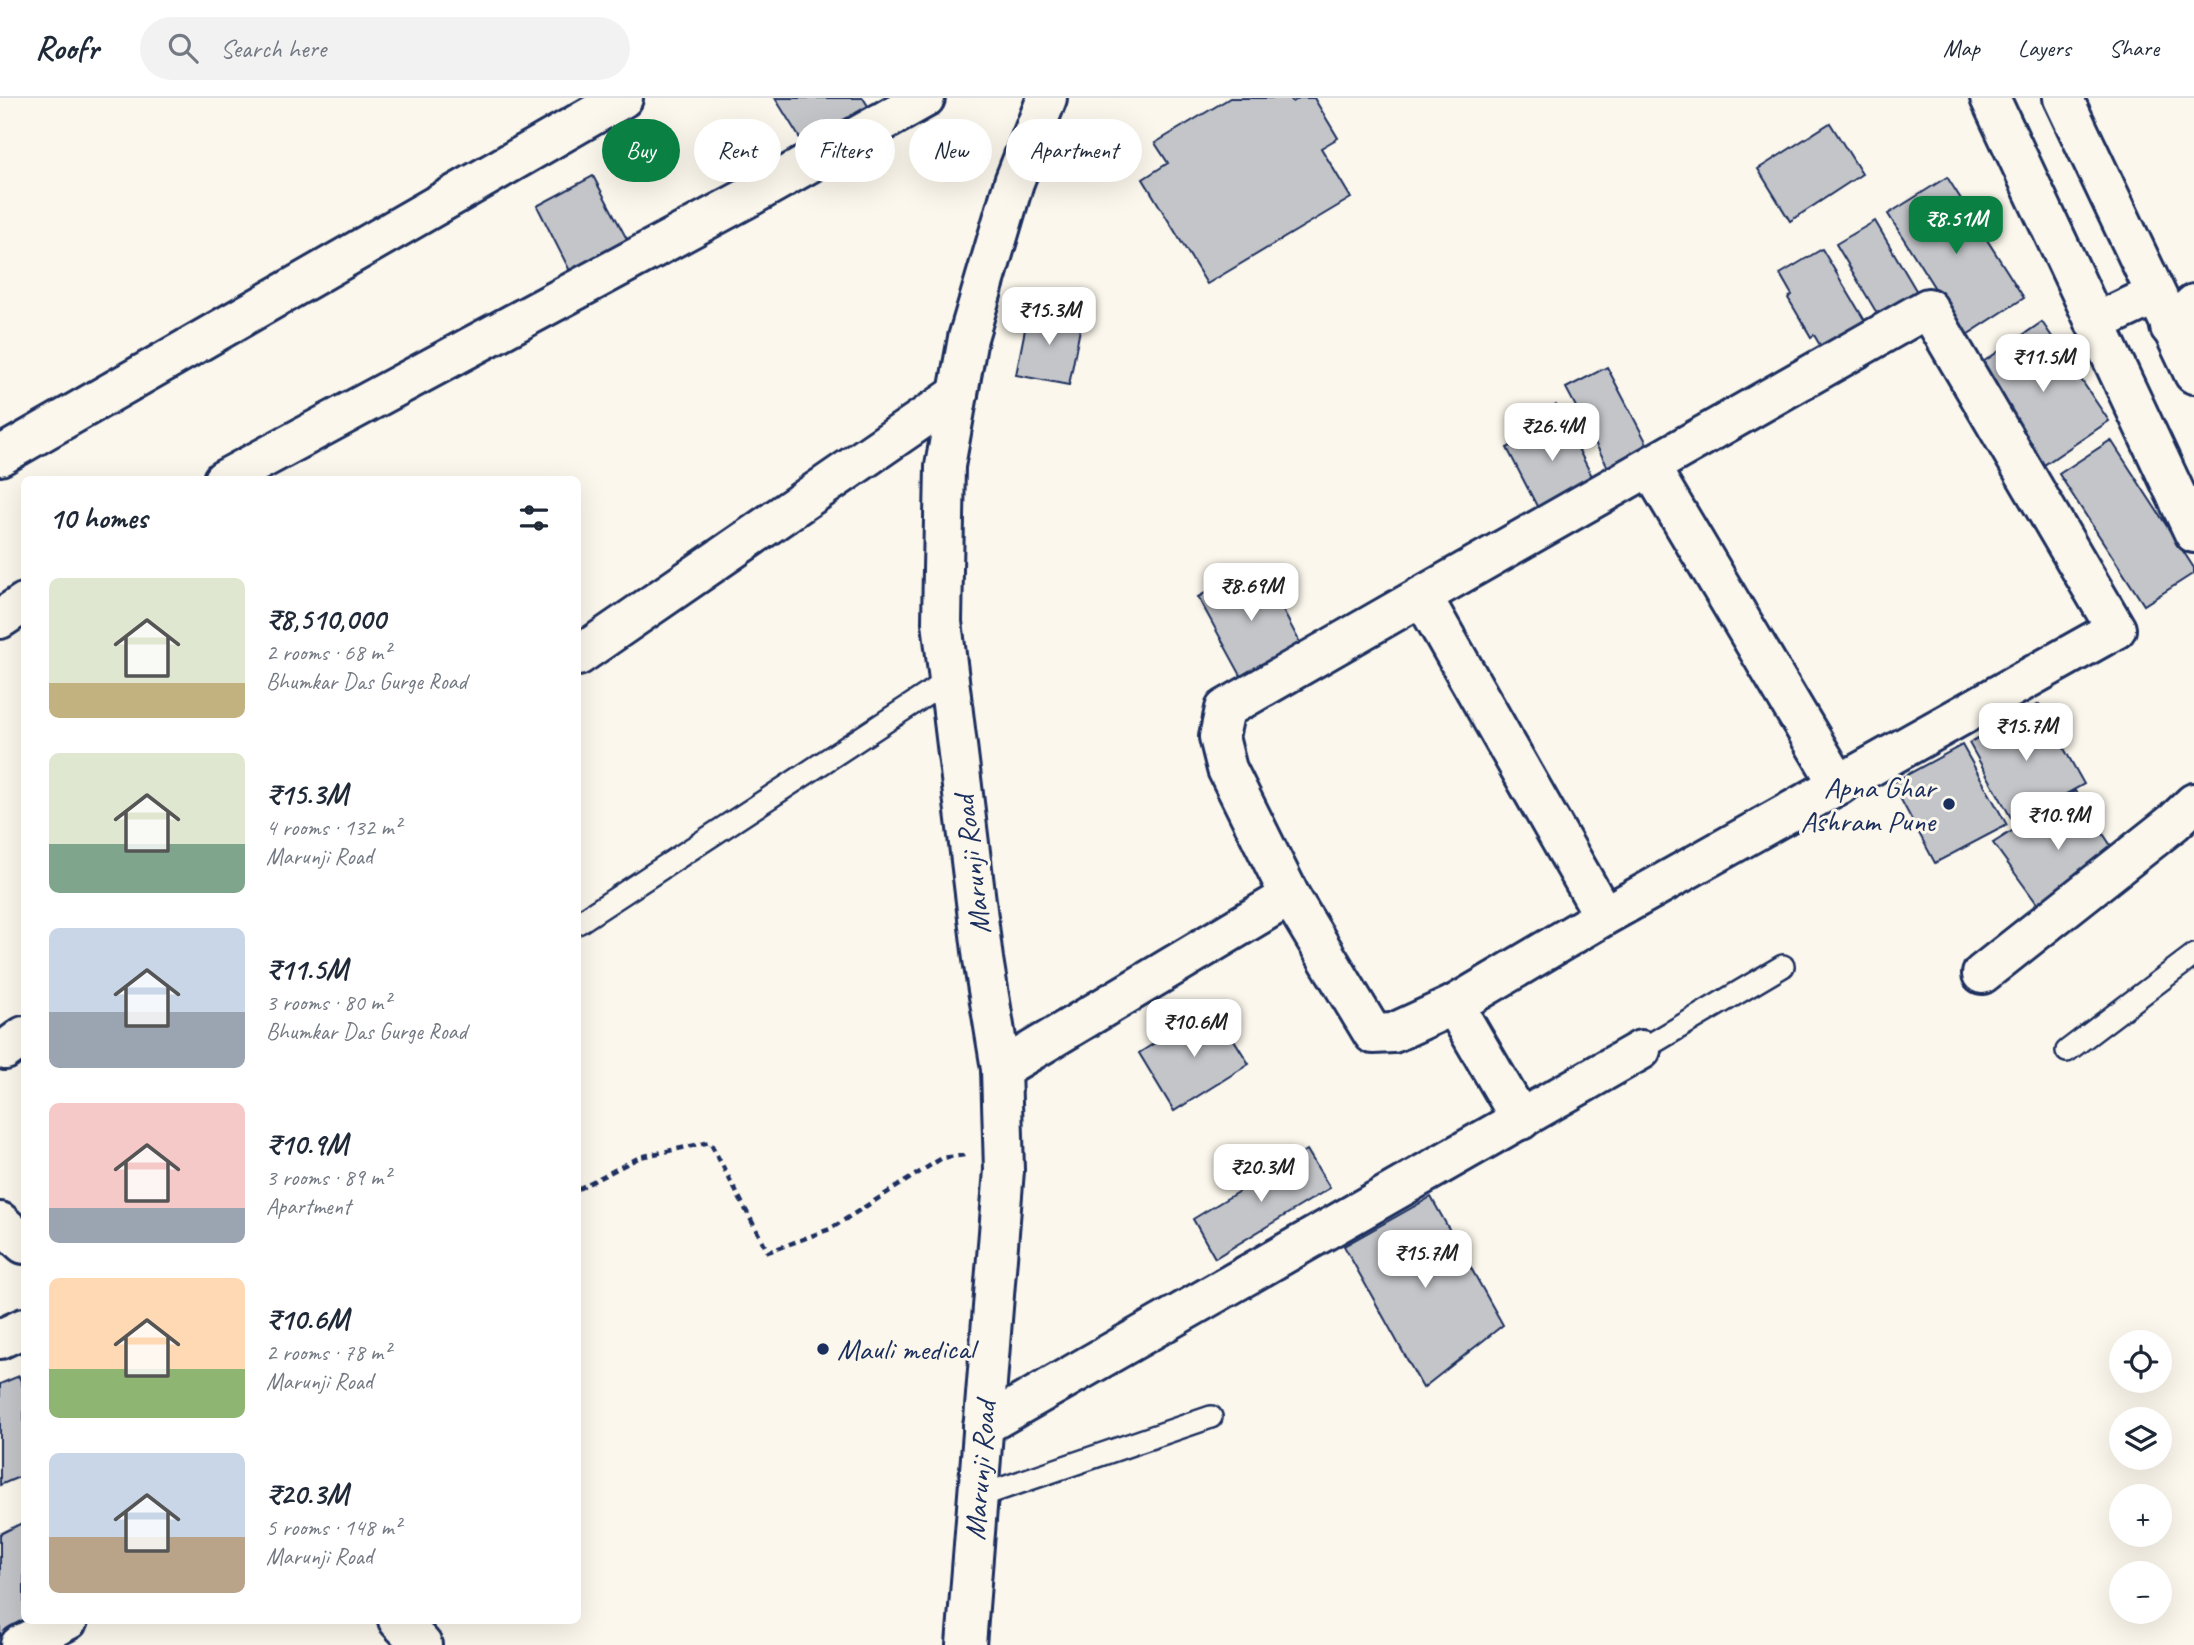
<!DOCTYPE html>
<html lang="en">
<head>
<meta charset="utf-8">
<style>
	:root { --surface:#fff; --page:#f2f2f3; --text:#1f2937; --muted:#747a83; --line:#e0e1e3; --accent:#0b8043 }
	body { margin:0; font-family:Caveat,sans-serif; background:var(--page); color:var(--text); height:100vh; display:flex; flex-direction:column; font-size:26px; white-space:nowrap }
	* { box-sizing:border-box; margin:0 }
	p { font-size:23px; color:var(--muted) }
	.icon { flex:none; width:38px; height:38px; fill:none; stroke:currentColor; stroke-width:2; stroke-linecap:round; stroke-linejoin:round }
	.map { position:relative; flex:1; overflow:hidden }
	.side { position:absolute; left:21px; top:378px; width:560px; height:1148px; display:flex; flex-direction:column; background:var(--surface); border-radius:10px; box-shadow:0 7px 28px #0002 }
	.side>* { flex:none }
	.banner { position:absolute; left:602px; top:21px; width:665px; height:63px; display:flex; gap:14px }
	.buttons { position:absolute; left:2109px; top:1232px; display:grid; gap:14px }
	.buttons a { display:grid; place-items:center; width:63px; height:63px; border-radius:50%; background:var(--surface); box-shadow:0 7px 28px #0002; font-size:35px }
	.price { position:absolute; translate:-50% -60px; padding:0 16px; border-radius:14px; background:#fff; color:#222; font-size:23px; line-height:46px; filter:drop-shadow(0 2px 4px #0008) }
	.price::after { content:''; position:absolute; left:50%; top:42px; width:21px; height:16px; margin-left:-10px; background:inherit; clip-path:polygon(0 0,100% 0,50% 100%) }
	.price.active { background:var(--accent); color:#fff }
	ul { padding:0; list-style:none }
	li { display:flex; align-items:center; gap:21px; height:175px; padding:0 28px }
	li span { display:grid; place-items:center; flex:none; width:196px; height:140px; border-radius:10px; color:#555 }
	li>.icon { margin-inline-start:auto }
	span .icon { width:84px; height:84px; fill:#fffc; stroke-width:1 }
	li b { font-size:30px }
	h2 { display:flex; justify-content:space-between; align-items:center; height:84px; padding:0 28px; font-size:30px }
	.pill { padding:0 24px; border-radius:32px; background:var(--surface); box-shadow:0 7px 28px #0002; font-size:24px; line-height:63px }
	.pill.active { background:var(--accent); color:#fff }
	header { display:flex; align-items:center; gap:42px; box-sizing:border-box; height:98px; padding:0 35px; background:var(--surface); border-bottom:2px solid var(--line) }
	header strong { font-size:33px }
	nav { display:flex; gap:38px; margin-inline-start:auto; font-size:24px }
	.search { width:490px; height:63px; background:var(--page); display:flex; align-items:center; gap:18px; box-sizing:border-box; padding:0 24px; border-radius:38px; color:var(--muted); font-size:26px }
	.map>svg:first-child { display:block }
	.building { fill:#c3c5c9; stroke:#1b2f5e; stroke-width:2 }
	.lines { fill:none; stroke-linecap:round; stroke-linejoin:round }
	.lane-casing { stroke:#1b2f5e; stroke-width:26 }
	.street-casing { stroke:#1b2f5e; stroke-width:44 }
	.secondary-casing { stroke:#1b2f5e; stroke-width:44 }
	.path { stroke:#1b2f5e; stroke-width:4.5; stroke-dasharray:7 5; stroke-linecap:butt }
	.lane { stroke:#fbf7ec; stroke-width:21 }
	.street { stroke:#fbf7ec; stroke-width:38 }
	.secondary { stroke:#fbf7ec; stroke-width:38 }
	.poi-dot { fill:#1b2f5e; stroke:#fbf7ec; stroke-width:2.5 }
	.labels { text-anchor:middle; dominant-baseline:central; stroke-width:6; stroke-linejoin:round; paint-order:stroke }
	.poi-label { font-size:30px; fill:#1b2f5e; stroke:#fbf7ec; text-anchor:end }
	.street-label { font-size:30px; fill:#1b2f5e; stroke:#fbf7ec }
</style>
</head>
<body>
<header>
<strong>Roofr</strong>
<div class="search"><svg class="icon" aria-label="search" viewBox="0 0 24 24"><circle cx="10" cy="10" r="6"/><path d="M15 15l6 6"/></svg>Search here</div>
<nav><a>Map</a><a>Layers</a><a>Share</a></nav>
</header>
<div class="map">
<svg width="2194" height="1547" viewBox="0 0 2194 1547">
	<rect width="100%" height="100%" fill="#fbf7ec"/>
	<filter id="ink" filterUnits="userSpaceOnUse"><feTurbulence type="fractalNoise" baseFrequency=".0143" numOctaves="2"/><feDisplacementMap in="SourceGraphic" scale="14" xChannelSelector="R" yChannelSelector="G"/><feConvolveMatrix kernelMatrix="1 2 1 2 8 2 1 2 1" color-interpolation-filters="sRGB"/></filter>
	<g filter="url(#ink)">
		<!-- building -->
		<g class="building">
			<polygon points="775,0 863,0 868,8 804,47"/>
			<polygon points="1230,0 1290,0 1293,4 1299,0 1314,0 1338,40 1321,50 1351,100 1207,186 1143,81 1168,65 1155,45"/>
			<polygon points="1830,25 1862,76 1790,123 1758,71"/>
			<polygon points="593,78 628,143 570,173 537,108"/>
			<polygon points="1947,79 2024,200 1965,238 1888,116"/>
			<polygon points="1875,123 1917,194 1878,217 1836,146"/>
			<polygon points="1822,151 1868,228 1824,254 1814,237 1811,239 1788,200 1792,197 1780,176"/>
			<polygon points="1029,211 1082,221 1069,287 1016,277"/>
			<polygon points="2042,224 2109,323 2044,367 1977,268"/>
			<polygon points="1607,269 1652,355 1612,377 1566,290"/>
			<polygon points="1556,307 1598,390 1542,418 1507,350 1535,335 1529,321"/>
			<polygon points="2111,342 2194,470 2194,475 2144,507 2059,376"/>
			<polygon points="1258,466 1304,552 1245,585 1198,499"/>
			<polygon points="2039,606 2084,686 2014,725 1969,645"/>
			<polygon points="1962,647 2007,727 1935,765 1892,685"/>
			<polygon points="2075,693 2121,763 2043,814 1993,745"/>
			<polygon points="1213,908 1249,966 1174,1013 1139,955"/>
			<polygon points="1307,1052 1330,1090 1215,1160 1193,1121"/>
			<polygon points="1431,1099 1503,1227 1423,1290 1344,1148"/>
			<polygon points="19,1278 24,1292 24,1377 0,1387 0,1286"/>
			<polygon points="22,1425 24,1431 24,1522 32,1522 0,1538 0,1436"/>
		</g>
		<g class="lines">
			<!-- lane casing -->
			<g class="lane-casing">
				<g id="lane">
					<polyline points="578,825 949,582"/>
					<polyline points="1641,952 1783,868"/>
					<polyline points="2067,953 2194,857"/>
					<polyline points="977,1399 1211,1319"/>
				</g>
			</g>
			<!-- street casing -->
			<g class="street-casing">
				<g id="street">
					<polyline points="2170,229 2194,206"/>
					<polyline points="0,358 623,0"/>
					<polyline points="1650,369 1839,687"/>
					<polyline points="223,382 749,99 925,0"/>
					<polyline points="0,521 24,505"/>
					<polyline points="578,558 958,296"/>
					<polyline points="1290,798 1227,671 1219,639 1225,611 1422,498"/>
					<polyline points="1982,876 2174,724 2194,705"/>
					<polyline points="1454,907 1521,1022"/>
					<polyline points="5,952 24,938"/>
					<polyline points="1001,971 1290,798 1373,936 1393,935 1454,907 1604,818 2116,531 1928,210 1422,498 1604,818"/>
					<polyline points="0,1124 24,1146"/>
					<polyline points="0,1241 24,1230"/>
					<polyline points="983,1328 1641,952"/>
					<polyline points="398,1522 422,1547"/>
					<polyline points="20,1547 68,1522"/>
				</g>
			</g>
			<!-- secondary casing -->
			<g class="secondary-casing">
				<g id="secondary">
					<polyline points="1990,0 2194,435"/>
					<polyline points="2063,0 2194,276"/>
					<polyline points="2095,225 2155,197"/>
					<path id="s1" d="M966,1547L1004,1072L1001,971L983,861L942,524L945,368L968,240L1014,84L1047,0"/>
				</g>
			</g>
			<!-- path -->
			<polyline class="path" points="578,1091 640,1059 710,1044 768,1154 830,1131 942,1060 965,1057"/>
			<!-- lane -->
			<use href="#lane" class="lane"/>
			<!-- street -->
			<use href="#street" class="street"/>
			<!-- secondary -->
			<use href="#secondary" class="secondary"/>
		</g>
	</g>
	<!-- markers -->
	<g class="poi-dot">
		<circle cx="1949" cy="706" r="7"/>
		<circle cx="823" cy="1251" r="7"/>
	</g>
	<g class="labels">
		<!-- poi labels -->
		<g class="poi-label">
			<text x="1935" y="689">Apna Ghar<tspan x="1935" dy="34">Ashram Pune</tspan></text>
			<text x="837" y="1251" text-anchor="start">Mauli medical</text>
		</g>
		<!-- street labels -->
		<g class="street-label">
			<text transform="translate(972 767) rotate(-97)">Marunji Road</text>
			<text stroke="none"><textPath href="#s1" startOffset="175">Marunji Road</textPath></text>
		</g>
	</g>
</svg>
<div class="buttons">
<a><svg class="icon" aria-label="locate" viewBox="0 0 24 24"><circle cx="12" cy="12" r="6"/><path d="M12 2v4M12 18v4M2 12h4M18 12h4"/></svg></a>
<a><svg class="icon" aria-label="layers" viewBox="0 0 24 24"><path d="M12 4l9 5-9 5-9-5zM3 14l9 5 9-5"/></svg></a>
<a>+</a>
<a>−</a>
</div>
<b class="price active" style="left:1956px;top:158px">₹8.51M</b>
<b class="price" style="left:1049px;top:249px">₹15.3M</b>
<b class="price" style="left:2043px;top:296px">₹11.5M</b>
<b class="price" style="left:1552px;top:365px">₹26.4M</b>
<b class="price" style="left:1251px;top:525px">₹8.69M</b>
<b class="price" style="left:2026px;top:665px">₹15.7M</b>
<b class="price" style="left:2058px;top:754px">₹10.9M</b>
<b class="price" style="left:1194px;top:961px">₹10.6M</b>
<b class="price" style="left:1261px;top:1106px">₹20.3M</b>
<b class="price" style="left:1425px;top:1192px">₹15.7M</b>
<div class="banner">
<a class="pill active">Buy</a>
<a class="pill">Rent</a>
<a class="pill">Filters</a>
<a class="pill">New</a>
<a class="pill">Apartment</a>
</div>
<section class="side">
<h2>10 homes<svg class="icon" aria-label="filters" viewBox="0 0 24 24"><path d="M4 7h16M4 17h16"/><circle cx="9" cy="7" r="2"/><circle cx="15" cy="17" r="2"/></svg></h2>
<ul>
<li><span style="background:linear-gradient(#dfe7d0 75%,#c2b280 0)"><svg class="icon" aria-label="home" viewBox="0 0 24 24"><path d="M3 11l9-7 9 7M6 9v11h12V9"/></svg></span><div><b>₹8,510,000</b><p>2 rooms · 68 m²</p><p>Bhumkar Das Gurge Road</p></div></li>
<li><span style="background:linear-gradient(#dfe7d0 65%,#7fa58c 0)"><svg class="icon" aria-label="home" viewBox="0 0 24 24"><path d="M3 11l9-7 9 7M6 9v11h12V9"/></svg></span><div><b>₹15.3M</b><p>4 rooms · 132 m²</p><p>Marunji Road</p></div></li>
<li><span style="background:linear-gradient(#c9d6e8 60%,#9aa5b1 0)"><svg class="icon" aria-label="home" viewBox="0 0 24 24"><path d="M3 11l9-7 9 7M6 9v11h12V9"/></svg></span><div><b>₹11.5M</b><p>3 rooms · 80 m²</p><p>Bhumkar Das Gurge Road</p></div></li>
<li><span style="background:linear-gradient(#f6c9c9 75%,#9aa5b1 0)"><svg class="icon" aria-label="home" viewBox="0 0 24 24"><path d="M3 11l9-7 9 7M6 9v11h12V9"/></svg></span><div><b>₹10.9M</b><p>3 rooms · 89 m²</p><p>Apartment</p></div></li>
<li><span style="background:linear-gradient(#ffd9b3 65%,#8fb573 0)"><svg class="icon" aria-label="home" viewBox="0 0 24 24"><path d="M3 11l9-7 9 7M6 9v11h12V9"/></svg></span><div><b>₹10.6M</b><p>2 rooms · 78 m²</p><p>Marunji Road</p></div></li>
<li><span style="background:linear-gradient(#c9d6e8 60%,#b9a48a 0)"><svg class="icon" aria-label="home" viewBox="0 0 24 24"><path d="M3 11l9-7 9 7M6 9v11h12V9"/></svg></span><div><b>₹20.3M</b><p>5 rooms · 148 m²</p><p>Marunji Road</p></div></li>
</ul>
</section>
</div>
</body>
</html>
